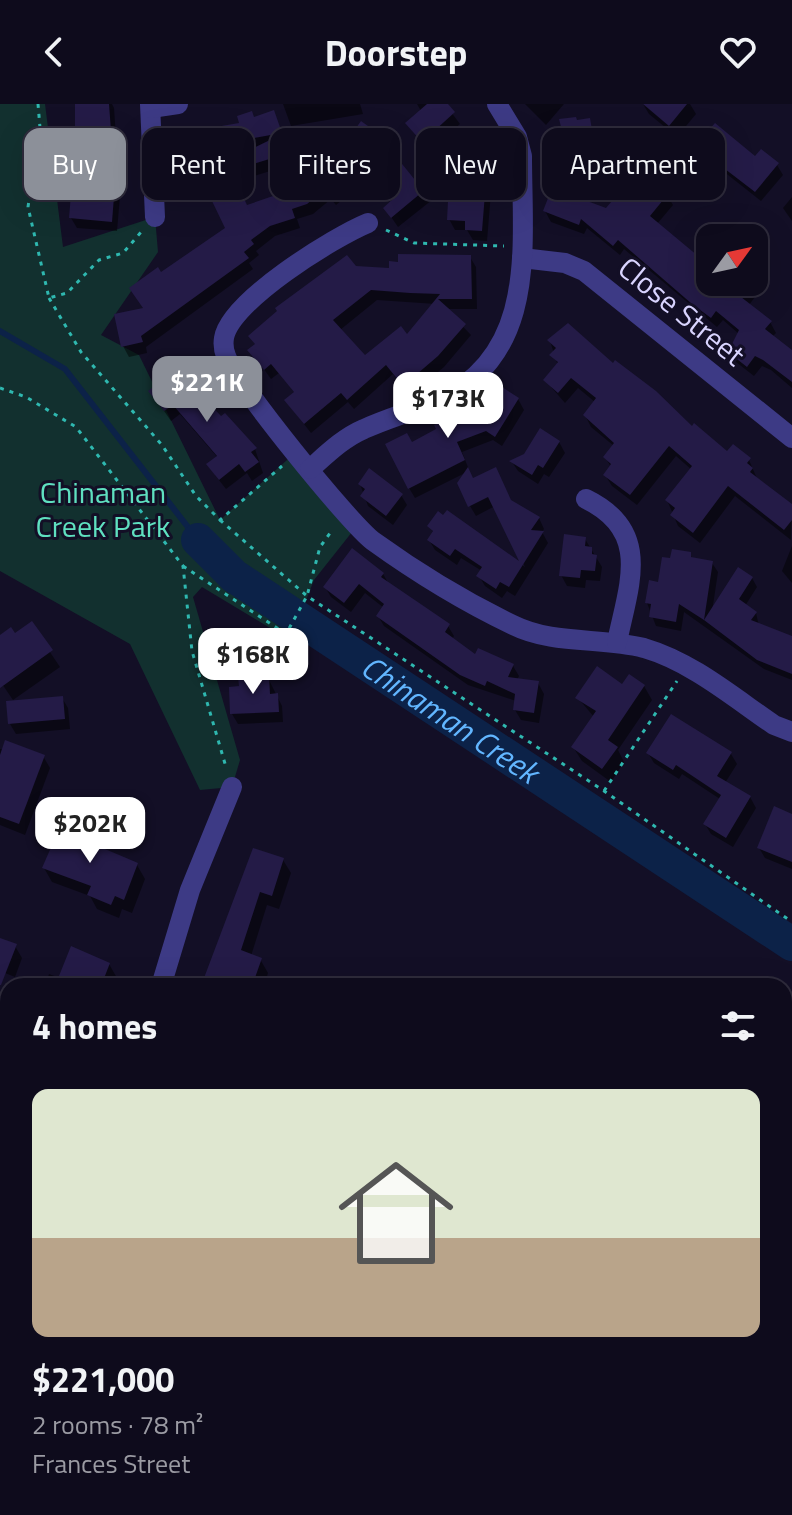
<!DOCTYPE html>
<html lang="en">
<head>
<meta charset="utf-8">
<style>
	:root { --surface:#0e0b1c; --page:#171425; --text:#f1f3f6; --muted:#9b9ba3; --line:#2e2b3b; --accent:#8c9099 }
	body { margin:0; font-family:"Titillium Web",sans-serif; background:var(--page); color:var(--text); height:100vh; display:flex; flex-direction:column; font-size:30px; white-space:nowrap }
	* { box-sizing:border-box; margin:0 }
	p { font-size:26px; color:var(--muted) }
	.icon { flex:none; width:44px; height:44px; fill:none; stroke:currentColor; stroke-width:2; stroke-linecap:round; stroke-linejoin:round }
	.map { position:relative; flex:1; overflow:hidden }
	.sheet { position:absolute; left:0px; top:874px; width:792px; height:538px; display:flex; flex-direction:column; background:var(--surface); border-radius:24px 24px 0 0; box-shadow:0 8px 32px #0002,0 0 0 2px var(--line) }
	.sheet>* { flex:none }
	.top-card { position:absolute; left:24px; top:24px; width:744px; height:72px; display:flex; gap:16px }
	.needle { width:52px; rotate:57deg }
	.buttons { position:absolute; left:696px; top:120px; display:grid; gap:16px }
	.buttons a { display:grid; place-items:center; width:72px; height:72px; border-radius:16px; background:var(--surface); box-shadow:0 8px 32px #0002,0 0 0 2px var(--line); font-size:40px }
	.price { position:absolute; translate:-50% -68px; padding:0 18px; border-radius:16px; background:#fff; color:#222; font-size:26px; line-height:52px; filter:drop-shadow(0 2px 4px #0008) }
	.price::after { content:''; position:absolute; left:50%; top:48px; width:24px; height:18px; margin-left:-12px; background:inherit; clip-path:polygon(0 0,100% 0,50% 100%) }
	.price.selected { background:var(--accent); color:#fff }
	ul { padding:0; list-style:none }
	li { display:grid; align-content:center; gap:16px; height:424px; padding:0 32px }
	li span { display:grid; place-items:center; height:248px; border-radius:16px; color:#555 }
	li>.icon { margin-inline-start:auto }
	span .icon { width:144px; height:144px; fill:#fffc; stroke-width:1 }
	li b { font-size:34px }
	h2 { display:flex; justify-content:space-between; align-items:center; height:96px; padding:0 32px; font-size:34px }
	.pill { padding:0 28px; border-radius:16px; background:var(--surface); box-shadow:0 8px 32px #0002,0 0 0 2px var(--line); font-size:28px; line-height:72px }
	.pill.selected { background:var(--accent); color:#fff }
	header { display:flex; justify-content:space-between; align-items:center; height:104px; padding:0 32px; background:var(--surface); font-size:36px; font-weight:700 }
	.map>svg:first-child { display:block }
	.green { fill:#12302f }
	.shadow { fill:#0007; fill-rule:evenodd }
	.lines { fill:none; stroke-linecap:round; stroke-linejoin:round }
	.stream { stroke:#0c2248; stroke-width:6 }
	.river { stroke:#0c2248; stroke-width:34 }
	.building { fill:#241b47; fill-rule:evenodd }
	.path { stroke:#2fb8b0; stroke-width:3; stroke-dasharray:4 6; stroke-linecap:butt }
	.minor { stroke:#3d3a85; stroke-width:20 }
	.major { stroke:#c25bff; stroke-width:20 }
	.labels { text-anchor:middle; dominant-baseline:central; stroke-width:6; stroke-linejoin:round; paint-order:stroke }
	.street-label { font-size:30px; fill:#d9d4ff; stroke:#130f26 }
	.park-label { font-size:30px; fill:#5fe0c0; stroke:#130f26 }
	.water-label { font-size:32px; font-style:italic; fill:#62b6ff; stroke:#130f26 }
</style>
</head>
<body>
<header><svg class="icon" aria-label="back" viewBox="0 0 24 24"><path d="M15 5l-7 7 7 7"/></svg>Doorstep<svg class="icon" aria-label="heart" viewBox="0 0 24 24"><path d="M12 20l-8-8c-3-5 5-10 8-4 3-6 11-1 8 4z"/></svg></header>
<div class="map">
<svg width="792" height="1411" viewBox="0 0 792 1411">
	<rect width="100%" height="100%" fill="#130f26"/>
	<!-- green -->
	<polygon class="green" points="0,0 45,0 63,143 155,113 158,148 101,231 139,251 220,416 296,348 356,423 314,476 290,536 202,483 193,493 240,656 232,683 200,686 130,540 0,467"/>
	<!-- shadow -->
	<g class="shadow">
		<polygon points="79,0 112,0 114,4 120,92 117,127 77,124 71,114 77,93"/>
		<polygon points="283,0 360,0 363,10 291,22"/>
		<polygon points="417,0 445,0 460,20 429,47 408,19 421,7"/>
		<polygon points="525,0 564,0 546,21"/>
		<polygon points="643,0 690,0 696,10 677,33 649,10"/>
		<polygon points="273,9 286,39 271,42 280,64 235,78 247,103 279,92 333,60 392,42 396,55 432,96 398,123 385,104 395,96 387,84 390,82 369,66 344,88 347,92 336,101 331,95 313,110 297,115 300,124 275,132 256,147 259,151 249,159 253,165 146,243 147,249 129,253 123,242 161,171 228,125 201,71 250,46 186,58 180,48"/>
		<polygon points="588,16 597,43 590,44 594,61 577,63 571,53 577,18"/>
		<polygon points="488,42 494,52 487,137 473,136 467,126 455,126 449,115 450,67 444,57"/>
		<polygon points="698,42 777,61 783,71 761,97 704,52"/>
		<polygon points="618,78 667,91 673,101 657,120 710,165 710,178 743,178 749,183 755,193 749,201 770,218 776,229 772,233 792,249 792,284 771,266 762,262 754,272 736,258 730,248 739,230 723,216 717,223 624,145 620,151 587,124 584,130 551,118 545,107 607,107 623,87"/>
		<polygon points="792,93 792,117 783,104"/>
		<path d="M470,153L476,163L477,205H446L471,231L444,263L410,291L393,270L354,305L348,298L311,329L286,297L295,289L279,269L271,275L250,246L355,164L391,166ZM377,196L436,200L407,233L365,254L340,226Z"/>
		<polygon points="550,237 727,350 749,356 758,377 792,403 791,436 735,392 700,439 678,422 667,396 692,366 676,352 637,401 612,382 605,371 611,363 605,353 614,342 591,323 585,311 595,298 578,284 565,299 545,276 558,262"/>
		<polygon points="151,288 221,315 225,311 255,345 263,369 252,377 247,369 226,385 215,371 218,354 180,310 171,317"/>
		<polygon points="518,295 524,306 502,342 493,336 462,348 473,376 539,414 544,425 542,428 548,439 515,492 507,487 502,494 485,482 479,472 482,467 461,454 457,461 435,446 429,436 434,430 430,422 448,409 525,463 495,402 476,412 470,402 467,368 415,394 409,384 411,340 478,311 496,296"/>
		<polygon points="559,338 565,349 549,373 544,370 538,380 518,367 512,358"/>
		<polygon points="360,380 401,391 407,401 393,421 368,402"/>
		<polygon points="585,435 602,463 600,477 586,476 585,484 567,482 561,471"/>
		<polygon points="792,442 792,479 782,467"/>
		<polygon points="690,450 693,456 712,459 718,468 712,508 752,474 757,483 745,502 756,509 759,522 792,534 792,576 764,565 684,508 681,527 656,522 647,499"/>
		<polygon points="383,470 390,482 448,522 454,532 452,535 476,553 513,562 519,572 517,576 538,579 544,590 539,619 521,616 515,606 516,597 468,581 384,522 378,512 384,504 365,489 351,508 331,493 325,483"/>
		<polygon points="31,520 60,563 13,596 0,577 0,533 15,531"/>
		<polygon points="268,574 282,602 283,618 238,620 232,610"/>
		<polygon points="622,582 644,582 652,596 618,646 624,658 611,678 582,657 573,643 594,613 578,594"/>
		<polygon points="62,594 68,604 70,625 16,630 10,620"/>
		<polygon points="672,613 731,650 737,660 725,679 750,693 756,704 733,743 711,730 705,720 720,695 682,670 679,675 654,659 648,649"/>
		<polygon points="0,645 43,652 50,664 25,731 0,721"/>
		<polygon points="792,712 792,765 765,754 759,744"/>
		<polygon points="82,727 90,741 137,761 145,775 132,809 122,805 119,814 97,805 90,792 52,778 44,764"/>
		<polygon points="254,746 283,756 291,769 279,805 267,801 251,852 260,855 268,869 264,882 211,882 207,874"/>
		<polygon points="0,836 15,842 22,854 15,873 0,867"/>
		<polygon points="109,860 117,874 114,882 45,882 49,870 60,874"/>
		<polygon points="8,1107 8,1132 1,1121"/>
		<polygon points="0,1133 5,1142 0,1153"/>
		<polygon points="784,1308 792,1315 792,1343 784,1352"/>
	</g>
	<g class="lines">
		<!-- stream -->
		<polyline class="stream" points="0,227 65,265 198,436"/>
		<!-- river -->
		<g class="river">
			<path id="s1" d="M198,436L234,472L792,840"/>
			<polyline points="784,1135 792,1108"/>
			<polyline points="701,1411 703,1404"/>
		</g>
	</g>
	<!-- building -->
	<g class="building">
		<polygon points="75,0 109,0 115,80 112,118 69,114 71,90 74,91 70,32 75,31"/>
		<polygon points="427,0 448,0 455,8 422,38 405,19"/>
		<polygon points="643,0 687,0 669,22"/>
		<polygon points="274,6 282,29 178,48 175,30 239,19 237,12 252,7 254,13"/>
		<polygon points="576,13 577,16 590,14 593,32 586,34 589,50 569,54 559,15"/>
		<polygon points="361,17 393,40 390,45 415,76 418,73 427,84 391,114 383,104 394,94 385,83 391,78 362,57 339,76 342,81 329,92 324,86 307,100 292,105 295,114 270,122 251,136 254,140 244,148 249,154 141,232 143,238 121,243 114,210 143,204 129,184 158,163 161,168 225,124 199,70 270,36 276,53 231,67 247,101 276,91 271,76 318,38 333,56"/>
		<polygon points="715,19 755,52 761,45 779,59 755,88 695,42"/>
		<polygon points="443,38 489,40 482,127 465,126 465,117 447,116 450,58 442,57"/>
		<polygon points="632,59 668,90 650,112 710,162 710,178 753,178 741,193 772,217 765,225 792,246 792,278 763,256 755,252 747,263 728,248 739,226 716,207 711,214 692,200 618,136 613,142 581,115 579,121 543,107 552,84 606,104 623,84 615,78"/>
		<path d="M398,150L471,151L472,195H438L466,220L438,252L403,282L386,261L347,296L341,289L304,320L284,296L294,288L271,260L264,266L247,246L255,240L248,232L277,207L275,204L347,151L356,162L389,164V157L398,158ZM371,186L410,189L440,190L407,230L401,222L365,251L333,216Z"/>
		<polygon points="568,219 613,259 615,256 656,287 692,322 694,319 727,347 733,340 751,354 747,359 753,364 750,368 792,400 792,416 784,426 728,382 693,429 670,411 675,404 665,396 692,362 669,342 630,391 603,371 611,360 603,353 614,339 583,311 596,294 571,274 558,289 543,276 558,258 549,251 556,244 547,236"/>
		<polygon points="180,263 206,296 221,312 225,309 257,344 251,348 259,358 245,368 239,360 219,376 206,360 217,352 173,301 164,307 148,287"/>
		<polygon points="502,283 519,294 495,333 486,327 457,338 465,356 408,385 385,340 407,329 412,338 436,325 434,321 448,316 450,321 476,309 489,289 495,293"/>
		<polygon points="540,324 560,337 543,364 538,361 532,371 509,357 524,350"/>
		<polygon points="468,363 473,374 496,363 511,396 540,413 531,426 544,427 509,483 500,478 496,485 476,472 482,463 455,445 450,452 427,436 433,427 427,422 438,407 443,411 447,406 519,457 488,393 468,403 457,379"/>
		<polygon points="369,364 403,390 386,412 360,392 365,385 358,380"/>
		<polygon points="564,430 586,433 585,442 592,443 592,450 597,451 595,467 581,466 580,474 559,472"/>
		<polygon points="352,444 384,469 381,473 450,520 445,528 475,550 478,544 514,560 508,573 539,577 534,609 513,606 515,590 487,577 485,582 460,571 376,512 384,500 359,480 344,499 323,483"/>
		<polygon points="672,445 691,448 691,453 713,457 704,516 679,500 676,518 649,513 651,500 645,499 649,476 658,478 662,453 670,454"/>
		<polygon points="738,463 753,473 739,495 757,508 751,516 792,532 792,570 757,556 704,516"/>
		<polygon points="32,517 53,546 0,584 0,531 11,523 15,529"/>
		<polygon points="597,562 622,580 629,570 645,581 608,636 618,643 602,665 571,643 596,607 575,594"/>
		<polygon points="269,572 270,590 278,589 279,608 230,610 229,583 239,582 238,573"/>
		<polygon points="63,592 65,615 8,620 6,597"/>
		<polygon points="671,610 732,648 717,672 751,692 726,734 703,720 721,691 676,661 673,666 646,649"/>
		<polygon points="5,636 45,651 19,720 0,713 0,651"/>
		<polygon points="774,702 792,710 792,758 757,744"/>
		<polygon points="63,716 83,725 79,734 138,759 124,796 115,792 111,801 87,791 91,782 42,764"/>
		<polygon points="253,744 284,754 272,792 260,788 241,846 262,854 252,882 228,882 204,874"/>
		<polygon points="0,834 17,840 1,881 0,881"/>
		<polygon points="71,842 110,859 101,882 55,882"/>
	</g>
	<g class="lines">
		<!-- path -->
		<g class="path">
			<polyline points="38,0 40,24 28,103 49,194 67,189 99,156 123,149 142,127"/>
			<polyline points="386,126 414,139 504,142"/>
			<polyline points="49,194 81,248 162,341 196,392 220,416 282,362"/>
			<polyline points="0,284 26,293 76,323 183,462 192,547 226,663"/>
			<polyline points="220,416 307,492 604,687 792,818"/>
			<polyline points="183,462 286,530 307,492 320,443 333,425"/>
			<polyline points="604,687 677,577"/>
		</g>
		<!-- minor -->
		<g class="minor">
			<polyline points="150,0 155,113"/>
			<polyline points="151,4 178,0"/>
			<path d="M368,119C334,133 230,197 224,234C223,240 224,247 226,252C235,278 349,419 373,437C416,468 465,498 513,521C553,541 601,533 644,544C692,558 733,593 774,621L792,628"/>
			<polyline points="522,154 565,159 584,167 792,334"/>
			<path d="M310,365C327,350 343,334 364,325C388,314 414,307 439,296C538,250 522,143 522,52L517,33L497,0"/>
			<path d="M586,395C652,427 629,480 617,538"/>
			<polyline points="161,882 190,786 232,683"/>
			<polyline points="503,1411 505,1404"/>
		</g>
		<!-- major -->
		<g class="major">
			<polyline points="0,1241 8,1245"/>
			<polyline points="0,1295 8,1299"/>
			<polyline points="261,1404 278,1411"/>
			<polyline points="407,1404 423,1411"/>
			<polyline points="523,1404 526,1411"/>
		</g>
	</g>
	<g class="labels">
		<!-- street labels -->
		<g class="street-label">
			<text transform="translate(682 207) rotate(39)">Close Street</text>
		</g>
		<!-- park labels -->
		<g class="park-label">
			<text x="103" y="388">Chinaman<tspan x="103" dy="34">Creek Park</tspan></text>
		</g>
		<!-- water labels -->
		<g class="water-label">
			<text stroke="none"><textPath href="#s1" startOffset="310">Chinaman Creek</textPath></text>
		</g>
	</g>
</svg>
<div class="buttons">
<a><svg class="needle" viewBox="-14 -14 28 28"><path d="M0-13l5 13h-10z" fill="#e53935"/><path d="M0 13l5-13h-10z" fill="#9b9ba3"/></svg></a>
</div>
<b class="price selected" style="left:207px;top:320px">$221K</b>
<b class="price" style="left:448px;top:336px">$173K</b>
<b class="price" style="left:253px;top:592px">$168K</b>
<b class="price" style="left:90px;top:761px">$202K</b>
<div class="top-card">
<a class="pill selected">Buy</a>
<a class="pill">Rent</a>
<a class="pill">Filters</a>
<a class="pill">New</a>
<a class="pill">Apartment</a>
</div>
<section class="sheet">
<h2>4 homes<svg class="icon" aria-label="filters" viewBox="0 0 24 24"><path d="M4 7h16M4 17h16"/><circle cx="9" cy="7" r="2"/><circle cx="15" cy="17" r="2"/></svg></h2>
<ul>
<li><span style="background:linear-gradient(#dfe7d0 60%,#b9a48a 0)"><svg class="icon" aria-label="home" viewBox="0 0 24 24"><path d="M3 11l9-7 9 7M6 9v11h12V9"/></svg></span><div><b>$221,000</b><p>2 rooms · 78 m²</p><p>Frances Street</p></div></li>
</ul>
</section>
</div>
</body>
</html>
